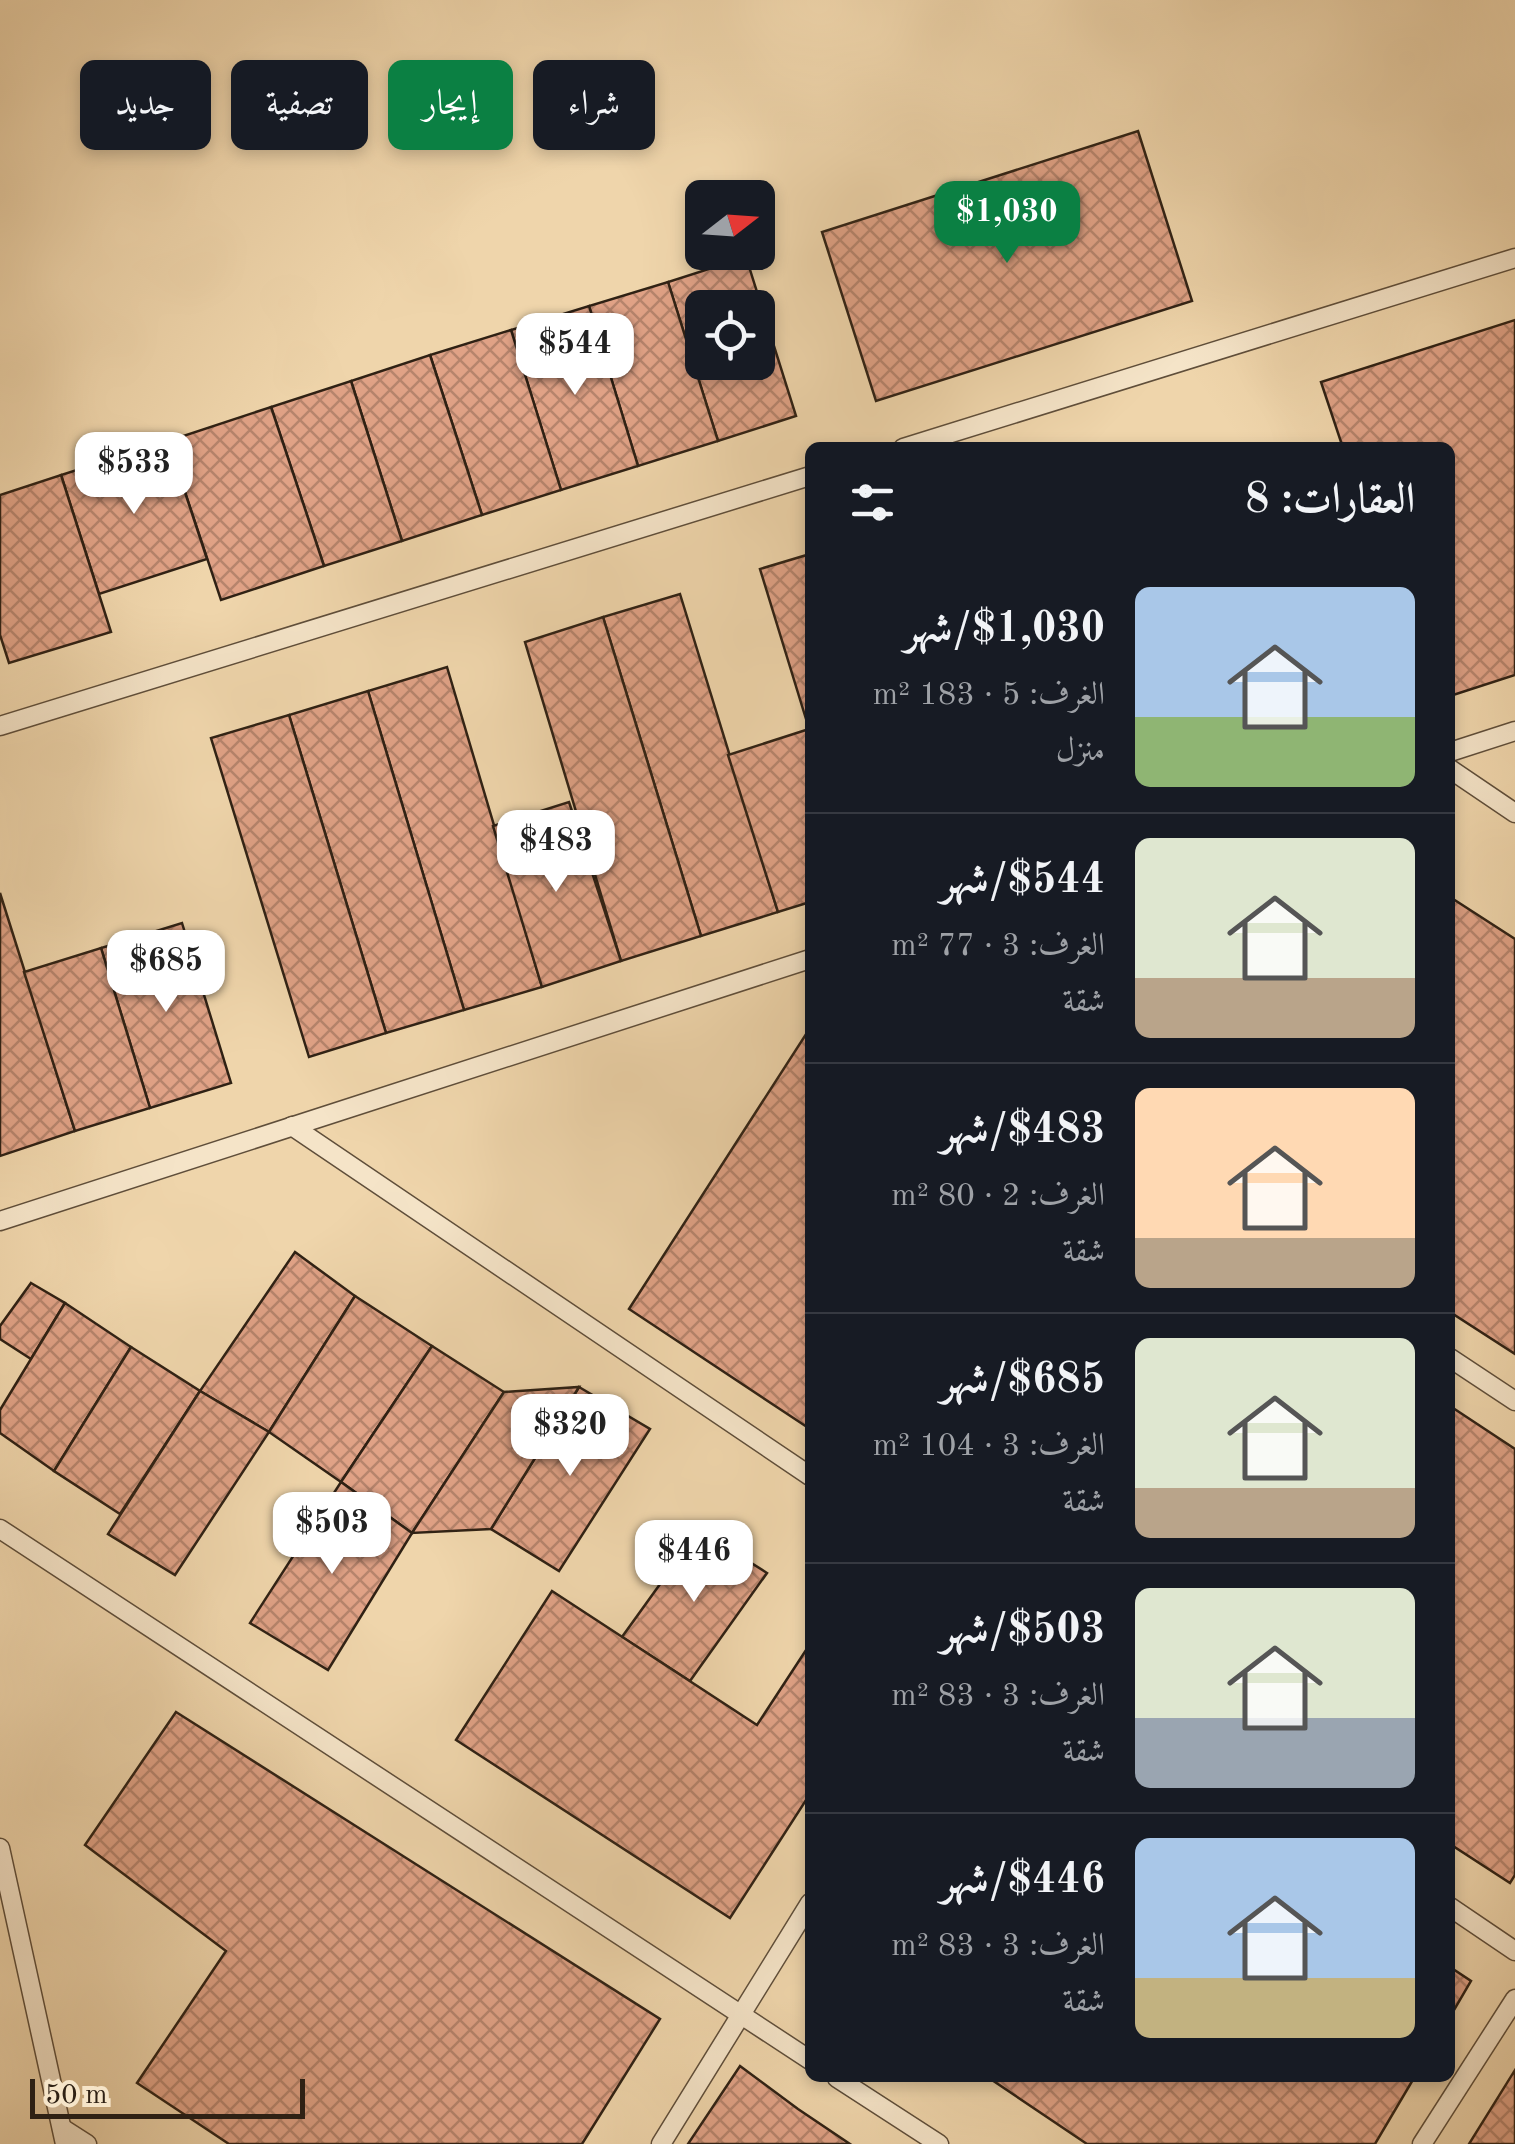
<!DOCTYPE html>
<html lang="ar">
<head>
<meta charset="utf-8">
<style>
	:root { --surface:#171b24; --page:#20242c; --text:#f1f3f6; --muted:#9ea1a6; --line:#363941; --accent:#0b8043 }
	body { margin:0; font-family:"Old Standard TT",Amiri,serif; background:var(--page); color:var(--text); direction:rtl; height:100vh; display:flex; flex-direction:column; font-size:38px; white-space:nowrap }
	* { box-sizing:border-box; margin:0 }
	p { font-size:32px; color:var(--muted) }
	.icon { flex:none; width:55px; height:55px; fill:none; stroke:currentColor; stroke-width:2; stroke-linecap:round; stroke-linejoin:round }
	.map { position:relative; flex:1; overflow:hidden; direction:ltr }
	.panel { position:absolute; left:805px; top:442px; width:650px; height:1640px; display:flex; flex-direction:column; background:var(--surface); border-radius:15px; box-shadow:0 5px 15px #0003; direction:rtl }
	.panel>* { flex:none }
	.guide { position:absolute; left:30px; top:60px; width:625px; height:90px; direction:rtl; display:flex; gap:20px }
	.needle { width:65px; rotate:73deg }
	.tools { position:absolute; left:685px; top:180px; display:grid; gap:20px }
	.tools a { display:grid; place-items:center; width:90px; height:90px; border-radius:15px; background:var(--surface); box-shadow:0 5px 15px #0003; font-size:50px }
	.scale { position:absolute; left:30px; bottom:25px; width:275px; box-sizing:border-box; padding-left:10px; border:5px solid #2f2114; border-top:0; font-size:28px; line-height:35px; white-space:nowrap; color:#2f2114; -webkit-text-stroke:8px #f5e4c8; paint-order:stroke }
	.price { position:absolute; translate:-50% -85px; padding:0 22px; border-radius:20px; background:#fff; color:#222; font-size:32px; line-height:65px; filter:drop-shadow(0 2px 5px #0008) }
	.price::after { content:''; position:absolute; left:50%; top:60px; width:30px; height:22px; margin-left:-15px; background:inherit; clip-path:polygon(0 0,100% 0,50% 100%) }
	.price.current { background:var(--accent); color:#fff }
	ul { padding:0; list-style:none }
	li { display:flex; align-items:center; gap:30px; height:250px; padding:0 40px }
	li+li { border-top:2px solid var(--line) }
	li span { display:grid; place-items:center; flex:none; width:280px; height:200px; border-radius:15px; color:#555 }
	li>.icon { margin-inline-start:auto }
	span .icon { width:120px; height:120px; fill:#fffc; stroke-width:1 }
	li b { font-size:42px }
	h2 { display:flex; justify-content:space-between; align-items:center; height:120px; padding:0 40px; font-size:42px }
	.chip { padding:0 35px; border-radius:15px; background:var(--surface); box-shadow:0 5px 15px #0003; font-size:35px; line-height:90px }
	.chip.current { background:var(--accent); color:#fff }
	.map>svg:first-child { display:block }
	.building { fill:url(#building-cross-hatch); stroke:#2f2114; stroke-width:2.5; fill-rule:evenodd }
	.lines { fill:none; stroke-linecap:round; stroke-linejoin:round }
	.service-casing { stroke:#5f4e3a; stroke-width:21 }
	.service { stroke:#f5e4c8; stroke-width:18 }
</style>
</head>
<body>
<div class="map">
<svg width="1515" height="2144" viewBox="0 0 1515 2144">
	<defs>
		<pattern id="building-cross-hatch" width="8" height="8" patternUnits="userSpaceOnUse" patternTransform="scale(2.5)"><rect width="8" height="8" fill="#e0a286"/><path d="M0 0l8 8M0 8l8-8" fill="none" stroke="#b6846c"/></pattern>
	</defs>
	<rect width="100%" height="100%" fill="#efd5ab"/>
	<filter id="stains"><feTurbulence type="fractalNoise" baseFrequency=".002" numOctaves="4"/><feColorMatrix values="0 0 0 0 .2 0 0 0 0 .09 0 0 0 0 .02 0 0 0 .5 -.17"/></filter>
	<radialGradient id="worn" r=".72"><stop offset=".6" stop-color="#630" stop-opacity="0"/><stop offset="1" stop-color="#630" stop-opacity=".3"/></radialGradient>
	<!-- building -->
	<g class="building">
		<polygon points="1138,131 1192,301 876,401 822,232"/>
		<path d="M746,257L796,416L718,441L668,282ZM702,308H758V362H702Z"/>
		<polygon points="668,282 718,441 638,466 589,306"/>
		<polygon points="589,306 638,466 561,490 511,330"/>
		<polygon points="1515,320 1515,675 1450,696 1450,448 1343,448 1321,382"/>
		<polygon points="511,330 561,490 482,515 430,355"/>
		<polygon points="430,355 482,515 402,541 351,381"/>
		<polygon points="351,381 402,541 324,566 271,407"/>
		<polygon points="271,407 324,566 221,600 168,441"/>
		<polygon points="168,441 207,559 99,594 61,475"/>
		<polygon points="61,475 111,632 9,663 0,635 0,495"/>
		<polygon points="810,554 810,732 760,569"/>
		<polygon points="680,594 778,912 701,936 603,617"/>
		<polygon points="603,617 701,936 621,961 525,642"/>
		<polygon points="447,667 542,987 464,1010 368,691"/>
		<polygon points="368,691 464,1010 386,1033 289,715"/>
		<polygon points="289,715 386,1033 309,1057 211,738"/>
		<polygon points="809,729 810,902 778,912 728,755"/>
		<polygon points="569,802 621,961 542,987 493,826"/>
		<polygon points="0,893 75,1131 0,1156"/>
		<polygon points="1450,897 1515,939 1515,1354 1450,1312"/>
		<polygon points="182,923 231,1083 150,1108 101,948"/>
		<polygon points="101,948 150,1108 75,1131 24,972"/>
		<polygon points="810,1028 810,1429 629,1309"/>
		<polygon points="295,1252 355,1296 269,1432 200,1391"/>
		<polygon points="31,1283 65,1303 31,1359 0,1339 0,1326"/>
		<polygon points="355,1296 432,1346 341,1482 269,1432"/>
		<polygon points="65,1303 131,1347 54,1471 0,1433 0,1410"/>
		<polygon points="432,1346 504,1392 412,1533 341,1482"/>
		<polygon points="131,1347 200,1391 120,1514 54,1471"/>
		<polygon points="579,1387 650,1429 559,1571 491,1529"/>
		<polygon points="579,1387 491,1529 412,1533 504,1392"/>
		<polygon points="200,1391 269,1432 175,1575 108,1534"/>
		<polygon points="1450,1406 1515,1449 1515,1875 1510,1883 1450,1844"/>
		<polygon points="341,1482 412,1533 328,1670 250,1623"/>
		<polygon points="699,1530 767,1573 690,1681 622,1637"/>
		<polygon points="552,1591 757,1725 810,1644 810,1794 730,1918 456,1740"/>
		<polygon points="176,1712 660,2019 582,2144 229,2144 137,2083 226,1951 85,1845"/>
		<polygon points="1450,1967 1471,1981 1450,2017"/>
		<polygon points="740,2066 798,2109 850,2144 688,2144"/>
		<polygon points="1515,2070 1515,2144 1469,2144"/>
		<polygon points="989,2078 1414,2078 1375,2144 1087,2144"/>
	</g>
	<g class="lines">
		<!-- service casing -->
		<g class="service-casing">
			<g id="service">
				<polyline points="903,448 1515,258"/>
				<polyline points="0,726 810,476"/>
				<polyline points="1450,752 1515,731"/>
				<polyline points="1450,769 1515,813"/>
				<polyline points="292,1126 810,1476"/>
				<polyline points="0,1221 810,959"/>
				<polyline points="1450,1358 1515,1401"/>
				<polyline points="0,1529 810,2060"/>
				<polyline points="0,1848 65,2144"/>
				<polyline points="1450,1907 1515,1951"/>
				<polyline points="837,2078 939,2144"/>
				<polyline points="62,2128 87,2144"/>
				<polyline points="661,2144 810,1903"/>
				<polyline points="1422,2144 1515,1999"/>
			</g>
		</g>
		<!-- service -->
		<use href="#service" class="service"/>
	</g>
	<rect width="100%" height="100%" filter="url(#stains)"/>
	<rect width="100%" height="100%" fill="url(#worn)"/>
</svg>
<div class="tools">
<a><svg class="needle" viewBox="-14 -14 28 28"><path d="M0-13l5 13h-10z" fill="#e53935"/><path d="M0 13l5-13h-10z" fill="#9ea1a6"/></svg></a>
<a><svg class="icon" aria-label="locate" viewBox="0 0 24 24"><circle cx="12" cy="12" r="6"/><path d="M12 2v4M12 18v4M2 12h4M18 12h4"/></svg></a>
</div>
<div class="scale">50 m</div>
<b class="price current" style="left:1007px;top:266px">$1,030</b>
<b class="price" style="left:575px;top:398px">$544</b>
<b class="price" style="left:134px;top:517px">$533</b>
<b class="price" style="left:556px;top:895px">$483</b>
<b class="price" style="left:166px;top:1015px">$685</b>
<b class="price" style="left:570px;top:1479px">$320</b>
<b class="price" style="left:332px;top:1577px">$503</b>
<b class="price" style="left:694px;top:1605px">$446</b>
<div class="guide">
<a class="chip">شراء</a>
<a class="chip current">إيجار</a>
<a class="chip">تصفية</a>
<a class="chip">جديد</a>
</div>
<section class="panel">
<h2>العقارات: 8<svg class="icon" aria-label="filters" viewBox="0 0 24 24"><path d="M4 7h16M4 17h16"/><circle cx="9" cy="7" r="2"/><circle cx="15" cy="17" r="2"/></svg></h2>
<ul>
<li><span style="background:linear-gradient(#a9c7e8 65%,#8fb573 0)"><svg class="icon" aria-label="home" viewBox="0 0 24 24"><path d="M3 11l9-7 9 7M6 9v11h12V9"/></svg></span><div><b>$1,030/شهر</b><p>الغرف: 5 · 183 m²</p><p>منزل</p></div></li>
<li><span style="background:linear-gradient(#dfe7d0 70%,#b9a48a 0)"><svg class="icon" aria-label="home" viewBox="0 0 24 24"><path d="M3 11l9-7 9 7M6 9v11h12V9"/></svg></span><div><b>$544/شهر</b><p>الغرف: 3 · 77 m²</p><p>شقة</p></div></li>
<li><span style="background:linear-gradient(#ffd9b3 75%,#b9a48a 0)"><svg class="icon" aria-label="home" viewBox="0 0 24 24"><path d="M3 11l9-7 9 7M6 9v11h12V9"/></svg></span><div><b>$483/شهر</b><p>الغرف: 2 · 80 m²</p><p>شقة</p></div></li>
<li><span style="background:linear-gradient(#dfe7d0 75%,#b9a48a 0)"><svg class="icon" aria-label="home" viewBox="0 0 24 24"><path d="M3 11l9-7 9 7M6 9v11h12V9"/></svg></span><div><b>$685/شهر</b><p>الغرف: 3 · 104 m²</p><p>شقة</p></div></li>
<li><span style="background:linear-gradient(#dfe7d0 65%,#9aa5b1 0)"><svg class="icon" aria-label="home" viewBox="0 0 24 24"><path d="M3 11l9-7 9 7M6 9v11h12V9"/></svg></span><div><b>$503/شهر</b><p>الغرف: 3 · 83 m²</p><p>شقة</p></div></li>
<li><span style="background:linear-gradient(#a9c7e8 70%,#c2b280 0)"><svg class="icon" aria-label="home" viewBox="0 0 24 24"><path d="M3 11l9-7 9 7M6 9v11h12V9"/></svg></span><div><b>$446/شهر</b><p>الغرف: 3 · 83 m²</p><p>شقة</p></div></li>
</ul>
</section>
</div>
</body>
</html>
